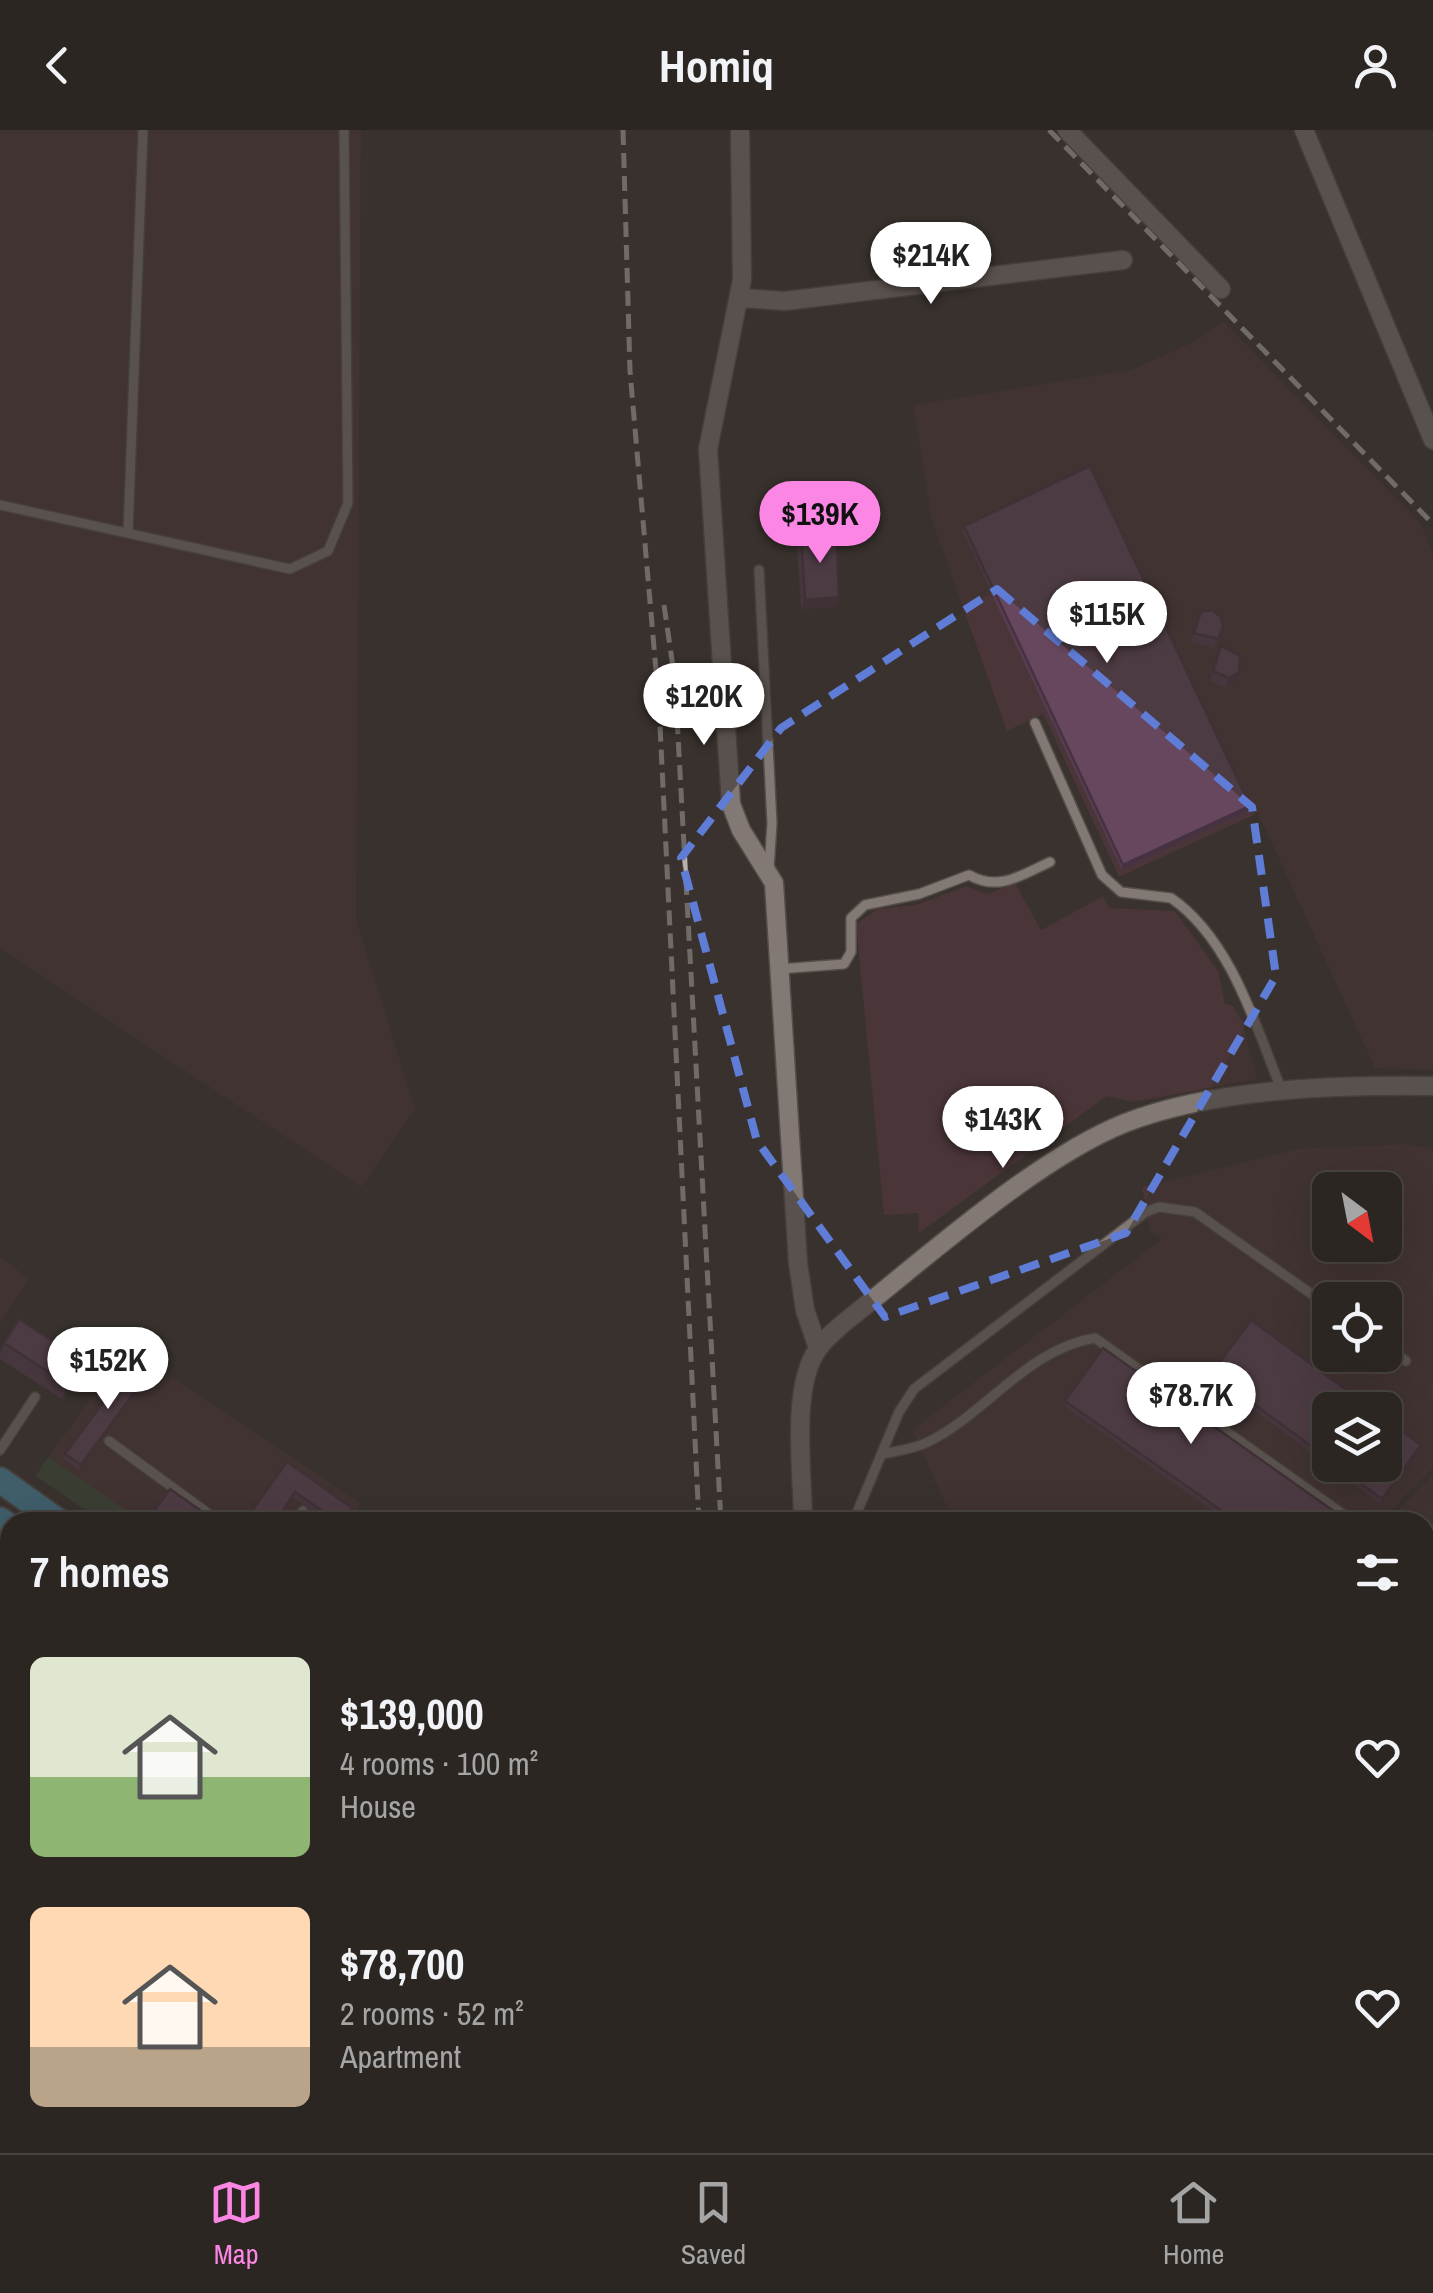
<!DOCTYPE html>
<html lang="en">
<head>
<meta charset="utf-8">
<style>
	:root { --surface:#2b2622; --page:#37322f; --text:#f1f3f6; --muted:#a6a5a5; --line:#474340; --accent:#fb86e4 }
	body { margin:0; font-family:"Archivo Narrow",sans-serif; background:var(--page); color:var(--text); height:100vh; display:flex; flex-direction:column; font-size:38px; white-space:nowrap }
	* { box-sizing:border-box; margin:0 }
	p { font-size:32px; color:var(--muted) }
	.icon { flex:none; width:55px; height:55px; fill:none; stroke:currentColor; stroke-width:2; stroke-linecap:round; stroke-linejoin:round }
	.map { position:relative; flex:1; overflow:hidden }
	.details { position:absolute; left:0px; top:1382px; width:1435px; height:642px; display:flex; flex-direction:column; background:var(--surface); border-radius:30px 30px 0 0; box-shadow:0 10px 40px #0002,0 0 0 2px var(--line) }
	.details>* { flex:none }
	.needle { width:65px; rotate:148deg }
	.controls { position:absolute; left:1312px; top:1042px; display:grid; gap:20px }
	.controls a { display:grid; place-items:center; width:90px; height:90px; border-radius:15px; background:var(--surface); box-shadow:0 10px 40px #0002,0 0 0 2px var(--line); font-size:50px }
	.price { position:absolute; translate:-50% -85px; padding:0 22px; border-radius:35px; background:#fff; color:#222; font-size:32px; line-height:65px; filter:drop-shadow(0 2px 5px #0008) }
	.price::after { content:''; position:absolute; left:50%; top:60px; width:30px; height:22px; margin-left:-15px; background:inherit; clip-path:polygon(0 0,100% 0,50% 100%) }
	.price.on { background:var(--accent); color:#111 }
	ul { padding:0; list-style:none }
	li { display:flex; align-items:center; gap:30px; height:250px; padding:0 30px }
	li span { display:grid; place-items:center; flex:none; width:280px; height:200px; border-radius:15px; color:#555 }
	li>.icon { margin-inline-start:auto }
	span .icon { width:120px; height:120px; fill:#fffc; stroke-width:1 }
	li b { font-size:42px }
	h2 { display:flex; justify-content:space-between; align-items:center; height:120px; padding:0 30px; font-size:42px }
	header { display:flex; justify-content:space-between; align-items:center; height:130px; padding:0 30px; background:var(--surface); font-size:45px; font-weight:800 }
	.tabs { display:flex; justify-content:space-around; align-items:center; height:140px; border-top:2px solid var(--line); background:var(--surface); font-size:28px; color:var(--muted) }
	.tabs a { display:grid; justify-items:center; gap:5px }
	.tabs .on { color:var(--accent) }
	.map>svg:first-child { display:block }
	.industrial { fill:#4a3538; fill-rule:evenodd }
	.green { fill:#3c4f39 }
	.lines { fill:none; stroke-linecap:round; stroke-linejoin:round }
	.lane-casing { stroke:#544e4a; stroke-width:12 }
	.street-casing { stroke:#544e4a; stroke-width:21 }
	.primary-casing { stroke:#544e4a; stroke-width:29 }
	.path { stroke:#6a6460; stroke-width:2.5; stroke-dasharray:8 8; stroke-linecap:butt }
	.lane { stroke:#827974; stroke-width:9 }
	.street { stroke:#827974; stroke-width:18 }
	.primary { stroke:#4795b4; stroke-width:25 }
	.rail { stroke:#b6b1ad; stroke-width:5; stroke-dasharray:15 8; stroke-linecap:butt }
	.wall { fill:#583d51 }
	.shaded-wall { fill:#473242 }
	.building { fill:#66475e; stroke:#473242; stroke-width:2.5 }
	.marked { fill:none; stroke:#5f7dd6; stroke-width:8; stroke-dasharray:20 12; stroke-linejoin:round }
</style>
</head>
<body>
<header><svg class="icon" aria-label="back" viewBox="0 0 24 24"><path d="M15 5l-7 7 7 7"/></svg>Homiq<svg class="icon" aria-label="person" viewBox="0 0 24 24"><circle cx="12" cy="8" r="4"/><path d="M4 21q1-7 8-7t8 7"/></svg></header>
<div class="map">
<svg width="1433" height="2023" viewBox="0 0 1433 2023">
	<rect width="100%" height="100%" fill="#39322e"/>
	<!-- industrial -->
	<g class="industrial">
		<polygon points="0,0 361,0 356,789 415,979 361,1057 0,818"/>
		<polygon points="1224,192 1422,395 1433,425 1433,940 1375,938 1258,683 1119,747 1043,584 1007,601 932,391 913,275 1131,240 1193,212"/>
		<polygon points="1015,753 1041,800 1103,766 1109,778 1175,781 1218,841 1225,874 1232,875 1242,890 1257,949 1134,972 1107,966 919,1103 918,1083 884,1085 856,794 877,779 916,775 966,756 987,764"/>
		<path d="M1405,1014L1433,1019V1338L1380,1392H954L912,1300L1162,1109L1150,1101L1142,1057L1298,1019ZM1330,1060H1385V1115H1330ZM1330,1170H1385V1225H1330ZM1330,1280H1385V1335H1330Z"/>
		<polygon points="0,1127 29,1149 0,1194"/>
		<polygon points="129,1218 361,1374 349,1392 143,1392 48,1327"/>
		<polygon points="1433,1344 1433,1859 1425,1853 1425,1392 1386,1392"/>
		<polygon points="0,1764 10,1772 10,1806 0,1819"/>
	</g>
	<!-- green -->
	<g class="green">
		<polygon points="48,1327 143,1392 103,1392 36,1346"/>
		<polygon points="0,1439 10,1445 10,1765 0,1757"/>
	</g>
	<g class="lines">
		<!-- lane casing -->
		<g class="lane-casing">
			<g id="lane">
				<polyline points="0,375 290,439 328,421 348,373 344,0"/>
				<polyline points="128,403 143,0"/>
				<polyline points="759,440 772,693 769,739"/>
				<path d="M1035,593L1102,745L1121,762L1171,768C1231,809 1256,897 1282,961"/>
				<path d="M779,839L844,834L851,822V788L865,775L919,764L969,745C999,762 1021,745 1050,732"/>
				<polyline points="1385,1216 1406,1231"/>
				<polyline points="109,1311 220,1392"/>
				<polyline points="0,1320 35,1267"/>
				<path d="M882,1324C897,1321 914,1319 928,1312C987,1283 1027,1219 1095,1208L1354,1392"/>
				<polyline points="295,1392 303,1381"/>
				<polyline points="853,1392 899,1282 914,1259 1146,1082 1159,1077 1195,1082 1330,1177"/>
				<polyline points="1425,1460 1433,1448"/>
				<polyline points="0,1516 10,1524"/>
				<polyline points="0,1611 10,1619"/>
				<polyline points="1425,1877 1433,1883"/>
			</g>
		</g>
		<!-- street casing -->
		<g class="street-casing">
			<g id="street">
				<polyline points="740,0 742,150 708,319 731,674 741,700 774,753 798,1133 805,1180 818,1218"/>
				<polyline points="1067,0 1221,159"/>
				<polyline points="1304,0 1433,310"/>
				<polyline points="740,168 785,171 1123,130"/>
				<path d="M803,1392C803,1346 790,1257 818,1219C825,1208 837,1199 846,1191C925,1129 1035,1029 1125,993C1214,958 1338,955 1433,956"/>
			</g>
		</g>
		<!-- primary casing -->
		<g class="primary-casing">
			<g id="primary">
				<polyline points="0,1350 59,1392"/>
				<polyline points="0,1390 10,1397"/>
				<polyline points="887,2015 898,2023"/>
				<polyline points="937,2015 948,2023"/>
			</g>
		</g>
		<!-- path -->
		<polyline class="path" points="776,2015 778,2023"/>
		<!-- lane -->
		<use href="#lane" class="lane"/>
		<!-- street -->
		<use href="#street" class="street"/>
		<!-- primary -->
		<use href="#primary" class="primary"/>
		<!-- rail -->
		<g class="rail">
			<polyline points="623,0 630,241 659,575 699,1392"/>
			<polyline points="1049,0 1433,394"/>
			<polyline points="664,475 675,551 721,1392"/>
			<polyline points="756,2015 758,2023"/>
			<polyline points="800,2015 802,2023"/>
		</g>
	</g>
	<!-- wall -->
	<g class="wall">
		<polygon points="964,396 1248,681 1122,740 962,401"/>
		<polygon points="801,404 836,477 801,479 797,414"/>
		<polygon points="1201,482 1223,498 1214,519 1191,512"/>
		<polygon points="1221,516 1239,542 1236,552 1226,558 1210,551"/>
		<polygon points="4,1213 78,1245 62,1269 0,1229 0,1223"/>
		<polygon points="1212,1243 1330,1280 1330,1335 1385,1335 1420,1320 1380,1373 1210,1248"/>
		<polygon points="149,1245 79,1340 63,1328 65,1324"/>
		<polygon points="1065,1271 1349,1392 1229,1392 1064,1276"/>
		<polygon points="287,1332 351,1383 344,1392 329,1392 293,1367 276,1392 244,1392"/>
		<polygon points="0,1539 10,1546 10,1596 0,1588"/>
		<polygon points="1108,2015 1151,2015 1145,2023 1119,2023"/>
		<polygon points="1164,2015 1214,2015 1225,2023 1174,2023"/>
	</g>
	<!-- shaded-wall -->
	<g class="shaded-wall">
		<polygon points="839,467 836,477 801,479 805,470"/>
		<polygon points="1239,542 1236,552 1226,558 1229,548"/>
		<polygon points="1250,676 1248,681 1122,740 1123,735"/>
		<polygon points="83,1231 78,1245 62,1269 67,1254"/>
		<polygon points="150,1241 149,1245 79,1340 81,1335"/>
		<polygon points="1421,1315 1420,1320 1380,1373 1382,1369"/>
	</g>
	<!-- building -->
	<g class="building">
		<polygon points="1090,336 1250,676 1123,735 964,396"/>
		<polygon points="836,402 839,467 805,470 801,404"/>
		<polygon points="1212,480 1221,487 1223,498 1218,509 1194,503 1201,482"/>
		<polygon points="1221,516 1240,526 1239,542 1229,548 1213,541"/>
		<polygon points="19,1189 83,1231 67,1254 4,1213"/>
		<polygon points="1251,1190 1374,1280 1330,1280 1330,1330 1212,1243"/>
		<polygon points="1103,1218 1349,1392 1238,1392 1065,1271"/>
		<polygon points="135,1229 150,1241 81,1335 65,1324"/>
		<polygon points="1385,1288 1421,1315 1382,1369 1336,1335 1385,1335"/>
		<polygon points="287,1332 352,1378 342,1392 338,1392 295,1362 275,1392 244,1392"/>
		<polygon points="170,1359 217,1392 146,1392"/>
		<polygon points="1,1538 10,1546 10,1590 0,1581"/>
		<polygon points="1116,2015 1149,2015 1143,2023 1127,2023"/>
		<polygon points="1172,2015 1214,2015 1225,2023 1183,2023"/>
	</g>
	<!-- marked area -->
	<path d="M0 0H1433V2023H0ZM997,459L1252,677L1276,846L1126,1103L885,1187L757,1011L681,728L781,598Z" fill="#39322e" fill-opacity=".55" fill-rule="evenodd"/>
	<path class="marked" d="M997,459L1252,677L1276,846L1126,1103L885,1187L757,1011L681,728L781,598Z"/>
</svg>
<div class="controls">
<a><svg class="needle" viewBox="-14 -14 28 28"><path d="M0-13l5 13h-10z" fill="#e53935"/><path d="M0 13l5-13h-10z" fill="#a6a5a5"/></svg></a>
<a><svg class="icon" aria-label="locate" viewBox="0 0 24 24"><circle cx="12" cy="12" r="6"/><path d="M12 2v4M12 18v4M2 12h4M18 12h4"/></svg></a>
<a><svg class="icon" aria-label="layers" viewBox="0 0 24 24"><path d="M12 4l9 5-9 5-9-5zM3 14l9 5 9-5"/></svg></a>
</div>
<b class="price" style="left:931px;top:177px">$214K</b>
<b class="price on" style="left:820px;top:436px">$139K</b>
<b class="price" style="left:1107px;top:536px">$115K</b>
<b class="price" style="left:704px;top:618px">$120K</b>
<b class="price" style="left:1003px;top:1041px">$143K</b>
<b class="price" style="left:108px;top:1282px">$152K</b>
<b class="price" style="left:1191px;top:1317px">$78.7K</b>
<section class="details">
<h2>7 homes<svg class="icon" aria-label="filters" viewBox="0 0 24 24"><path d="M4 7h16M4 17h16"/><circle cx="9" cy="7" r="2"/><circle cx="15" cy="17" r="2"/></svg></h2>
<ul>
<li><span style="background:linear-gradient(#dfe7d0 60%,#8fb573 0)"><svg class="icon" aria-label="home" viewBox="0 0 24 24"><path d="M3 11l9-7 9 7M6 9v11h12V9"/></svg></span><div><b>$139,000</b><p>4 rooms · 100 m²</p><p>House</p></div><svg class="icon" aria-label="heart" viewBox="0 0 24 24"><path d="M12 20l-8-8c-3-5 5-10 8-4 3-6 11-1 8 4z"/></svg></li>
<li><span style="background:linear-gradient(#ffd9b3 70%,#b9a48a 0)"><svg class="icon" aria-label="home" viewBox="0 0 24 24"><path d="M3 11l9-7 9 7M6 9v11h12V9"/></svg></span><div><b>$78,700</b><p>2 rooms · 52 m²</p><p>Apartment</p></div><svg class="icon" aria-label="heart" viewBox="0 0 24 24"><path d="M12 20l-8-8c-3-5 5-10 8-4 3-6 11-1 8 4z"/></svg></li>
</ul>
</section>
</div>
<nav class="tabs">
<a class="on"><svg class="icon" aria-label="map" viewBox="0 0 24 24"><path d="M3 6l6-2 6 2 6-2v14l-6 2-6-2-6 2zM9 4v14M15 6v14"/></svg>Map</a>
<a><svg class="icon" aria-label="saved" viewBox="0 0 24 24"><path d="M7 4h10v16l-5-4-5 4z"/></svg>Saved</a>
<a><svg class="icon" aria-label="home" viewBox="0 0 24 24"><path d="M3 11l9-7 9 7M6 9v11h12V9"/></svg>Home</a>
</nav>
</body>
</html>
